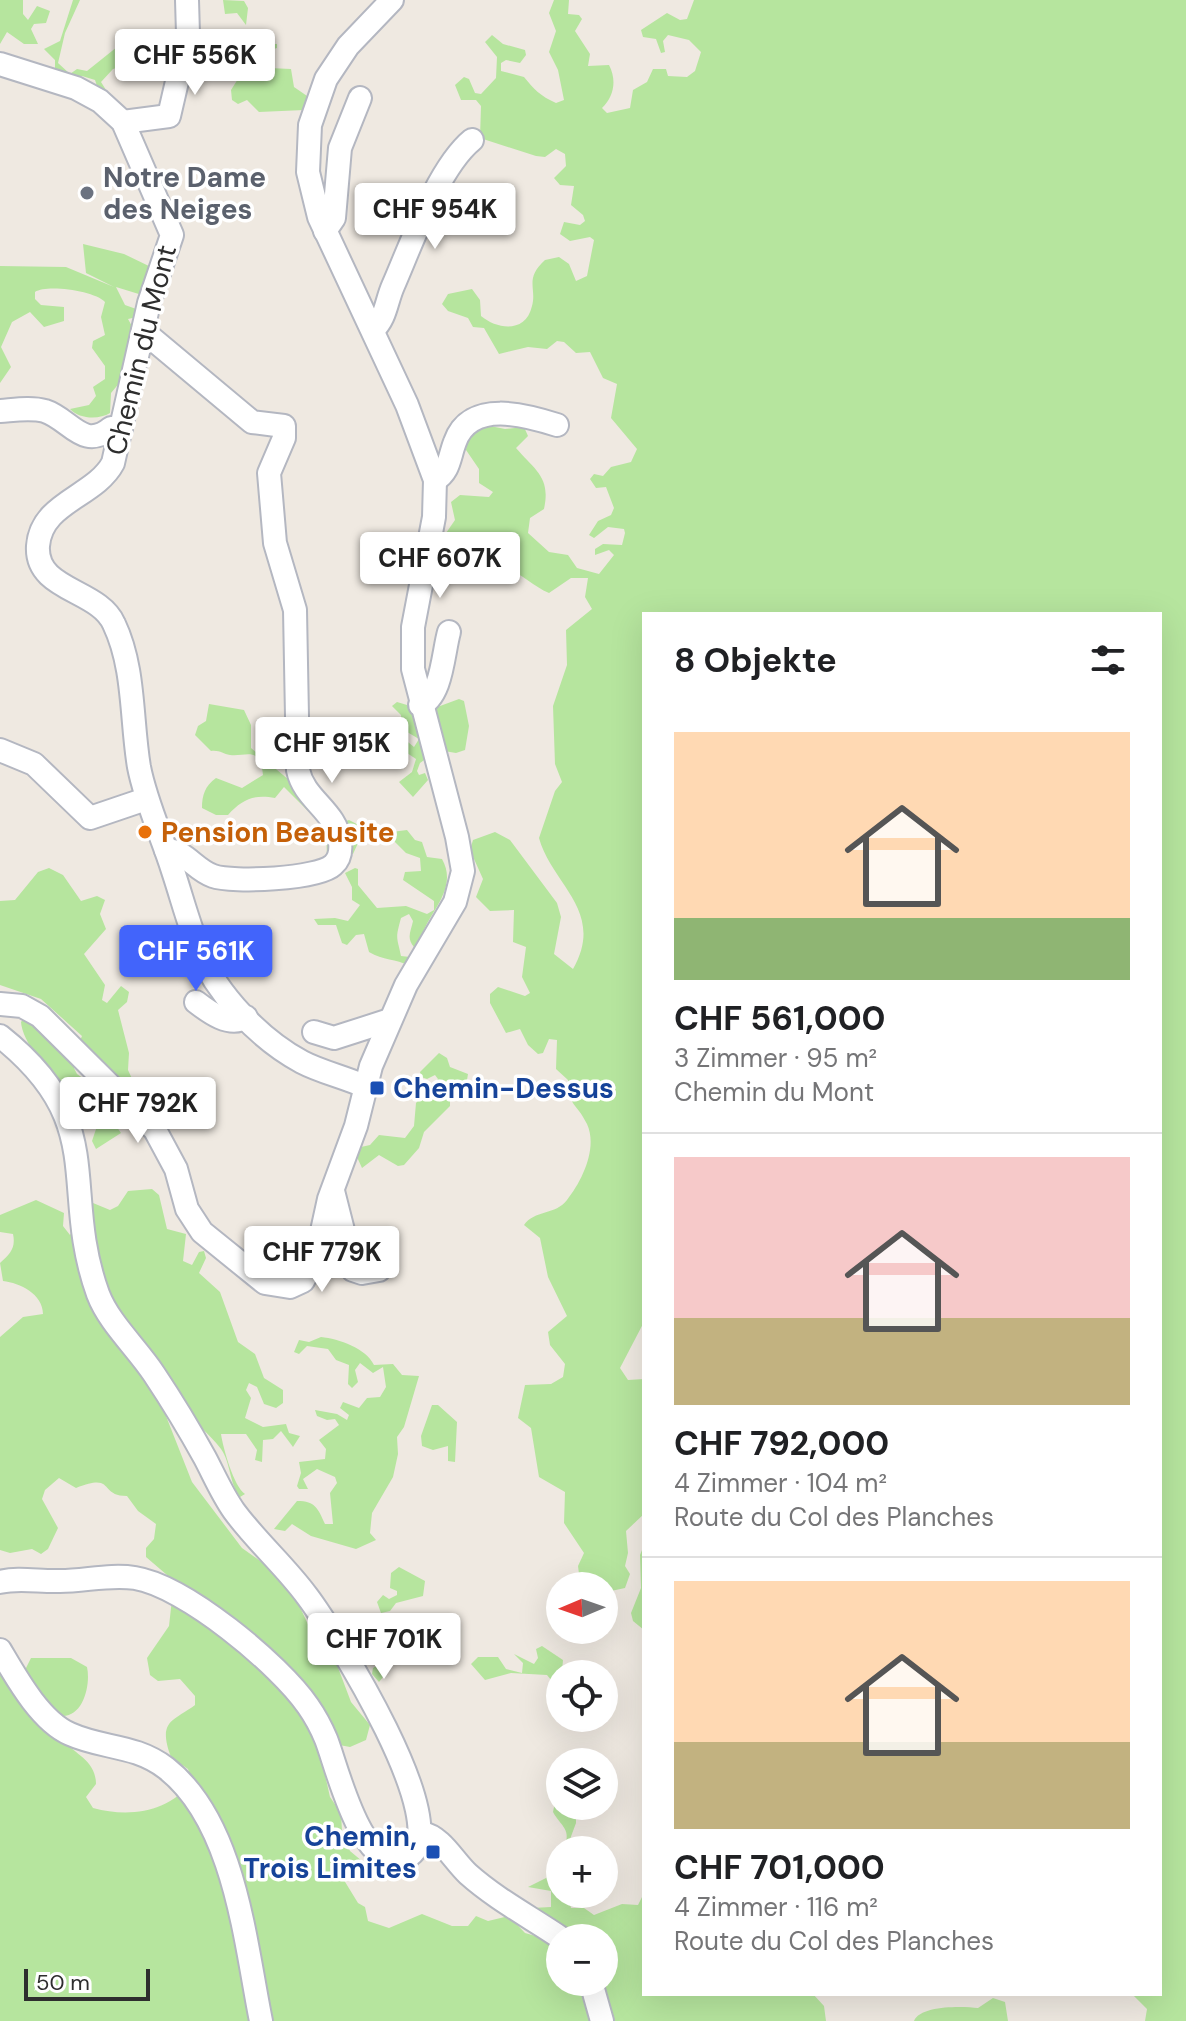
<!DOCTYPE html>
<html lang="de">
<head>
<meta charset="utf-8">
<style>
	:root { --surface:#fff; --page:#f6f6f6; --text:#202124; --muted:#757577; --line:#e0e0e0; --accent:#4264fb }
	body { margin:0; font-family:"DM Sans",sans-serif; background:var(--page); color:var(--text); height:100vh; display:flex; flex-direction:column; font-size:30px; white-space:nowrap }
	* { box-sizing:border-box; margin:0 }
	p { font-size:26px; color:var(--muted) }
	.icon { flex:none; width:44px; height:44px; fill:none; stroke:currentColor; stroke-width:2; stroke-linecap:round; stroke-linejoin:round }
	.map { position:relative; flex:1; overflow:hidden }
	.sheet { position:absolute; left:642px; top:612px; width:520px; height:1384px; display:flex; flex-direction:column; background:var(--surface); border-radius:0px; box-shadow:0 8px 32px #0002 }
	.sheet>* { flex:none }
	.needle { width:52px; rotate:268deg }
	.tools { position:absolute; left:546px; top:1572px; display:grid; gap:16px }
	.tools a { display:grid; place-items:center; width:72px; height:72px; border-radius:50%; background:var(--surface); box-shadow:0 8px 32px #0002; font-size:40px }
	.scale { position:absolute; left:24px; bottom:20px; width:126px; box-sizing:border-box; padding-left:8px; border:4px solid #2e2e2e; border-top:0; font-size:22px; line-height:28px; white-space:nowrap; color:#2e2e2e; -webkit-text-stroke:6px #fff; paint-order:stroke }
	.price { position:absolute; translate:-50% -68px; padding:0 18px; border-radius:8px; background:#fff; color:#222; font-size:26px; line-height:52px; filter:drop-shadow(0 2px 4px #0008) }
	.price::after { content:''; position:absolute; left:50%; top:48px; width:24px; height:18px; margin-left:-12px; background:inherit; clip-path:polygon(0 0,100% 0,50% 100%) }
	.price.selected { background:var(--accent); color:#fff }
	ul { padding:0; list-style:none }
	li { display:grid; align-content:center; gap:16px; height:424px; padding:0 32px }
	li+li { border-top:2px solid var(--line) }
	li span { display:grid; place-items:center; height:248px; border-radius:0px; color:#555 }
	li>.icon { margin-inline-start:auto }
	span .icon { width:144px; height:144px; fill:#fffc; stroke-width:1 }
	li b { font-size:34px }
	h2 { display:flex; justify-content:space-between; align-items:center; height:96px; padding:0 32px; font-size:34px }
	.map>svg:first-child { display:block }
	.green { fill:#b6e59e; fill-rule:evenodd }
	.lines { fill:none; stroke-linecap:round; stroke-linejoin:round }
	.minor-casing { stroke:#b4b7c1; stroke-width:26 }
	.minor { stroke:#fff; stroke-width:22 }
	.worship-dot { fill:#6b7280; stroke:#fff; stroke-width:3 }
	.food-dot { fill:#e8710a; stroke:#fff; stroke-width:3 }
	.transit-dot { fill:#1a4fb4; stroke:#fff; stroke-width:3 }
	.labels { text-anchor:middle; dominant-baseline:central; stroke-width:7; stroke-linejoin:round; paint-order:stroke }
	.worship-label { font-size:28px; font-weight:bold; fill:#5b616d; stroke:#fff; text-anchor:start }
	.street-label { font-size:28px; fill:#2e2e2e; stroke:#fff }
	.food-label { font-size:28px; font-weight:bold; fill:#c56008; stroke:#fff; text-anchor:start }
	.transit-label { font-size:28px; font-weight:bold; fill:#164399; stroke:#fff; text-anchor:start }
</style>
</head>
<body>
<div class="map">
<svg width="1186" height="2021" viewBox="0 0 1186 2021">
	<rect width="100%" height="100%" fill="#efe9e1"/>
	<!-- green -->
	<g class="green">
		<polygon points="0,0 23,0 23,14 28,20 37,6 50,11 46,23 34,24 31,29 38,44 24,44 7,32 0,44"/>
		<polygon points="73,0 80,0 65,33 58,63 70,74 77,69 87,71 117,47 123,49 124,54 118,60 127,65 113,69 101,82 111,98 99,92 95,80 82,76 68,80 55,73 55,60 44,49 60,41"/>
		<polygon points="223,0 244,1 248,8 246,25 237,13 225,14"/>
		<path d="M554,0H569L568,14L579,15L582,19L575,31L590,54L588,66L609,65C617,80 614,97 602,108L607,113L630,108L633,90L647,82L653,69H666L668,76L687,77L695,71L701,52L689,40L668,35L663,41L665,52L661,53L656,39L643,37L641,30L667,13L680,20L687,19L694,0H1186V2021H1145L1147,2009L1132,1994H1160V614H644V1322L620,1368L628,1380L644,1379V1514L626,1531L628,1553L625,1566L630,1574L625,1588L611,1591L604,1599V1586H594L579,1574L578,1566L584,1553L564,1523L565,1492L539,1477L531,1428L518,1418L525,1385L551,1384L563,1377L565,1364L550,1345L548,1332L567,1316L548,1277L540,1238L524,1225C534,1210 556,1215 567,1200C582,1181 598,1148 587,1124C575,1100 570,1110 568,1080L556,1069L557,1040L549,1039L543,1053L538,1054L528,1045L520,1029L506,1033L490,1003V994L498,987L525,996L530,993L522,977L526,947L513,942L514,910L490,911L476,897L483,879L470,850L473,840L495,832L510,840L557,903L561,917L554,954L573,969C606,911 552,885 539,838L555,791L562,782L555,764L553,706L567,665L566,630L592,609L585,597L588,578H571L549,593C526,583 508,558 484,569L473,562L452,563L444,536L455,520L451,502L460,495L489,497L493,492L479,483V469L466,450L467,436L485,425L505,429L524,427L528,436L516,448C535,470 551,477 544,509L530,518L528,533L549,552L568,555L577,568L599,574L614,555L609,550L595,555V549L603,544L622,545L625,533L624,529L608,527L594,538L589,535L598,521L611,515L614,508L606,487L596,488L590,479L594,474L603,476L611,467L631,462L637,449L611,418L617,384L603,378L590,352L576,353L564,342L557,341L547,349L528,347L499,354L484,328L473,327L468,318L448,311L442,304L448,294L472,289L480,300L481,316C498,330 526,333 532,306C537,288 524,279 545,260L559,257L569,264L576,281L587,276L594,240L590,237L570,241L560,234L564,222L580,225L585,221L583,215L571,205L574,186L560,185L554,178L566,166L565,154L556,149L545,157L536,156L480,138L481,106L476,100H461L455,85L464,77L469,79L475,93L481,94L496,78L497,57L485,42L492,35L503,44L525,50L526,55L520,63L506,60L501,63V71L524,77C534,89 540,96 556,103L564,100L558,70L549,52L556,31L549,13Z"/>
		<polygon points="264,32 267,44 277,44 277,48 267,51 266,64 269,68 291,69 294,87 310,98 304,110 259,112 247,100 238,104 232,100 231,90 243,71 238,55 251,56"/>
		<path d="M83,244L124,254L153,268L142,295L116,287L125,305L139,310L137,317L128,319L133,328L121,381L111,393L110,413C99,420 79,419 70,409L89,405L96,396L93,387L105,379V366L92,348L93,341L105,335L101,317L105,302C95,291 47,284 35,292V299L41,305L64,307V321L44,327L30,312L12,322L1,347L11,367L0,383V266L66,267L114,287L86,273Z"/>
		<polygon points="459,699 464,701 469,726 465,750 456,753 438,750 420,763 417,771 419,775 425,773 428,780 413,797 399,782 412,772 416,759 407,753 403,743 396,742 403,738 414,747 419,739 402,729 401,715 392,706 397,702 407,705 413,716"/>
		<path d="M209,704L244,710L251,725V748L340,823L349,820L376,834L407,830L415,840L422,842L427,857L442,859C460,891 424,915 420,943L414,947C406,938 411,931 413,921L409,914L401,918C395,940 397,936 401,956L410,957L409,966C396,958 383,961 369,952L364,934L356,935L347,945L342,943L336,925H318L314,919L335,918L348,921L360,905L352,900V887L345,873L355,868L358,869V885L377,908L406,906L427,914L434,910V901L403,880L405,872L421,871L420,858L406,853L394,841L381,844L367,838L359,841L353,854L327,857L326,829L284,787L275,798C255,794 242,799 228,815H216L202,808C202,795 205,786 216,778L242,788L263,775C260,745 246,757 230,755C223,754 220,750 211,751L195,735L198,726L206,721Z"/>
		<path d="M49,868L63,875L81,901L97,896L105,900L100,914L106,929L84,954L105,985L102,1000L107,1003L121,986L129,992L127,1002L118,1010L129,1053L128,1070L134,1083L129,1086C117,1077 106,1063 92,1053L74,1068L77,1074L104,1093L112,1120L121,1133L96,1149L92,1141L97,1126L102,1123C99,1114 90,1094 83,1089C78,1086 70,1086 64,1083C47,1075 22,1040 21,1022L24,1018L48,1039L76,1050L82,1036L41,999L0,985V901L15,900L38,872Z"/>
		<polygon points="439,1053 447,1058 450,1067 468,1074 467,1080 450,1088 450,1106 424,1132 419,1148 404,1165 398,1166 379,1155 362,1168 357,1157 361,1147 370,1145 379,1135 405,1138 414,1126 416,1103 438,1079 435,1075 427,1079 421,1077 420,1072"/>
		<path d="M152,1189L159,1195L167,1229L186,1234L183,1261L192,1265L199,1252L204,1251L206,1258L199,1273L220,1292L238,1342L255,1354L264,1378L283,1390V1403L276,1408L264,1404L257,1387L249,1383L246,1390L251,1398L245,1418L263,1427L286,1424L289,1433L300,1436L293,1447L281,1431L273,1439L263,1440L262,1462L255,1460L257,1450L246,1434H221C223,1448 234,1487 245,1494L240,1497C229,1483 231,1463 221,1449C210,1434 193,1422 182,1406L164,1411L192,1482L242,1548L270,1568L294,1594L311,1631L331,1649L351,1702L370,1725L366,1740L350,1747L334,1744L321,1757L330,1797L341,1813L342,1831L350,1851L362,1861L359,1865L344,1863L339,1872L358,1903L365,1907L368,1921L389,1928L422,1914L452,1926H468L476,1916L488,1921L509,1916L525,1933L546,1939L532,1908L551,1907V1891L528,1887L548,1877L560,1856L550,1882L553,1887L560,1885V1894H572L568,1897L571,1908H584L594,1915L622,1904L638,1905L644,1893V1994H813L824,2006L826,2021H0V1675L14,1692L31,1658H71L87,1667C91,1685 83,1718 61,1716L63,1740C76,1755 96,1761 96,1784L86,1797L93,1808C130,1818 168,1812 192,1782L188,1769L171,1757C157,1720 174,1721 195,1705V1696L180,1679L158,1681L150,1675L147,1658L169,1626L174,1581L146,1557V1548L154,1539L156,1524L138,1511L127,1496C98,1496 116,1472 76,1488L59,1478L45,1490L42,1499L58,1528L48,1549L41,1554L32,1549L10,1553L0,1550V1337L23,1317L43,1314C43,1294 20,1283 3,1281L0,1263C10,1254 16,1248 13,1234L0,1232V1215L36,1200L64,1213L63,1226L70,1235L89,1205L93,1203L110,1210L118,1206L128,1191ZM560,1938H604V1982H560Z"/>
		<path d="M321,1337C339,1339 366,1348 374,1365L393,1364L402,1375L419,1376L404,1427L397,1437L398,1454L393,1477L372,1513L370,1533L376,1540L356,1549L311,1536L292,1524L285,1531L274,1529L297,1501C316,1501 318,1509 325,1524H333L330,1493L337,1483L335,1477L317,1469L303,1479L308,1489H299L297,1486L301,1473L299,1462L325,1459L326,1449L319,1440L339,1425L335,1419L327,1420L317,1416L315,1410L337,1414L347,1420L349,1415L340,1408L343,1402L359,1408L367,1398L380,1397L386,1387L383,1367L373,1373L360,1363L355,1370L358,1382L352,1388L348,1384L349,1365L336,1360L328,1349L307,1346L299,1354L294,1352L299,1340L309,1342Z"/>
		<polygon points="432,1405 438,1405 457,1422 455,1462 448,1461 448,1446 433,1450 422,1446 421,1436"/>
		<polygon points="644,1545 644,1630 633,1621 631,1613 641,1588 640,1555"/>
		<polygon points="399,1567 425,1581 423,1596 396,1603 390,1611 381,1613 377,1602 383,1595 389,1599 397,1595 397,1591 390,1588 391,1573"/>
		<polygon points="441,1644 445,1645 444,1650 421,1664 407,1660 395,1662 379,1682 372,1674 373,1668 386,1660 387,1647 399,1654 412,1650 430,1652"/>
		<polygon points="542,1646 563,1660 560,1691 547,1675 511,1673 485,1680 471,1664 478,1657 498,1657 506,1669 522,1673 523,1663 514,1654 534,1664 538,1658 536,1649"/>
		<path d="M559,1800L560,1806L576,1808V1823L566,1850H563C573,1829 561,1827 553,1812L555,1802Z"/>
		<path d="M993,1998L1005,2002L1008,2021H914C920,2005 963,2006 978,2008Z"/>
	</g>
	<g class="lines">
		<!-- minor casing -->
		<g class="minor-casing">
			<g id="minor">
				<path d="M0,64L76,88L100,101L123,122L172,235L149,303L113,463C95,497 41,502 38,546C35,591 99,589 114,624C135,668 131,720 139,767C146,803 162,836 173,871C182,898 189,926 200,952C217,995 261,1040 302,1062C321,1072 344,1077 364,1086"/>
				<polyline points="123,122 169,116 188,34 187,0"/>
				<polyline points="325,231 334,218 340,148 360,98"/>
				<path d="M373,330C386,318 386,302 393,286C411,245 438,168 472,140"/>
				<path d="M143,331L252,422L284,426V438L269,473L275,543L295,610L298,770C304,800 337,811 340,842C341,850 340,859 333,865C318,879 233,883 213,876C195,870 185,850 166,850"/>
				<path d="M0,411C14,410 31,407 45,411C70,419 83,451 111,428L121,429"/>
				<path d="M435,480C450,471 449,457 455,442C470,399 526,415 557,425"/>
				<path d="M420,705C442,697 443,653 449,632"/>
				<polyline points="0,750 34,764 90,818 146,799"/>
				<path d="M196,1002C209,1012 230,1028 246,1017"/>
				<polyline points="0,1004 22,1006 40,1016 155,1130 176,1169 187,1209 202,1232 265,1283 290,1287 303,1281 317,1254 329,1199 356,1126 371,1066 406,985 455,902 463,871 457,837 413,669 413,627 434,517 435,480 407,405 319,217 308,172 310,125 326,79 348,46 392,0"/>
				<polyline points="314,1032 334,1038 390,1020"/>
				<path d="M0,1036C111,1124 59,1186 98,1294C109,1323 137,1348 154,1374C172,1401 189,1429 205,1458C214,1475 222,1494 234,1511C256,1541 285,1566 307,1596C332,1629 459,1830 407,1857C362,1879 337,1766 326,1739C321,1727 315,1716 308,1706C279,1664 185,1586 135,1578C110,1574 85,1581 60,1581C41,1582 18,1577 0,1582"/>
				<polyline points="333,1191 353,1270 362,1273 379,1270"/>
				<path d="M0,1650C16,1677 40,1721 70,1734C103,1749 134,1744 166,1768C235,1822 245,1942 261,2021"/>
				<path d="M422,1833C442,1837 453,1860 468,1874C496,1899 530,1917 561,1938"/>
				<polyline points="591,1982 602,2021"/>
			</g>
		</g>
		<!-- minor -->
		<use href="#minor" class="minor"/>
	</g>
	<!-- markers -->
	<circle class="worship-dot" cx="87" cy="193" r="8"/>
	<circle class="food-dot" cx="145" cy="832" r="8"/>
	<g class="transit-dot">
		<rect x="369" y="1080" width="16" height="16" rx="4"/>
		<rect x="425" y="1844" width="16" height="16" rx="4"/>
	</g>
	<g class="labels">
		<!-- worship labels -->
		<g class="worship-label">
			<text x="103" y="177">Notre Dame<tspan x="103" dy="32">des Neiges</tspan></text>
		</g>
		<!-- street labels -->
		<g class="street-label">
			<text transform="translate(141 350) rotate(-76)">Chemin du Mont</text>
		</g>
		<!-- food labels -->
		<g class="food-label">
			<text x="161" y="832">Pension Beausite</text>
		</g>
		<!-- transit labels -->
		<g class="transit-label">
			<text x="393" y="1088">Chemin-Dessus</text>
			<text x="417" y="1836" text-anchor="end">Chemin,<tspan x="417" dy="32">Trois Limites</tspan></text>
		</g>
	</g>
</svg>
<div class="tools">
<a><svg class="needle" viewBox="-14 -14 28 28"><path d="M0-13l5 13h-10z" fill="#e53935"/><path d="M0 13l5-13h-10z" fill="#757577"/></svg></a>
<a><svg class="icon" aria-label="locate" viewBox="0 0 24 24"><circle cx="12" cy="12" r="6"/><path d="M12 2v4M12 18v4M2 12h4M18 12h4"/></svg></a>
<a><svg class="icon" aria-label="layers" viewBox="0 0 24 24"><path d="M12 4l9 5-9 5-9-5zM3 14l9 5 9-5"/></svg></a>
<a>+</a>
<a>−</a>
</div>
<div class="scale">50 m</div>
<b class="price" style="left:195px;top:97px">CHF 556K</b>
<b class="price" style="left:435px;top:251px">CHF 954K</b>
<b class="price" style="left:440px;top:600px">CHF 607K</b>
<b class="price" style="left:332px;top:785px">CHF 915K</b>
<b class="price selected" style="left:196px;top:993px">CHF 561K</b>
<b class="price" style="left:138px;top:1145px">CHF 792K</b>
<b class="price" style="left:322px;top:1294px">CHF 779K</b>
<b class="price" style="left:384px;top:1681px">CHF 701K</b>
<section class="sheet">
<h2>8 Objekte<svg class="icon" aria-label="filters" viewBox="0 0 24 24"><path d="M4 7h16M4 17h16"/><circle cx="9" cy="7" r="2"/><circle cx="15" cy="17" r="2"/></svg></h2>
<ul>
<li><span style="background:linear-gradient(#ffd9b3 75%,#8fb573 0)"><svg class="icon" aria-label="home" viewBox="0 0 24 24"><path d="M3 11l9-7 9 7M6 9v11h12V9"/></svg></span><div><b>CHF 561,000</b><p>3 Zimmer · 95 m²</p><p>Chemin du Mont</p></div></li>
<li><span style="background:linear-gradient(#f6c9c9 65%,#c2b280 0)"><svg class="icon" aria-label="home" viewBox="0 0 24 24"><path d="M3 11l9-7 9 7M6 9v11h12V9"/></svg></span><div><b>CHF 792,000</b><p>4 Zimmer · 104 m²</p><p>Route du Col des Planches</p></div></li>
<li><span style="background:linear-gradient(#ffd9b3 65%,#c2b280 0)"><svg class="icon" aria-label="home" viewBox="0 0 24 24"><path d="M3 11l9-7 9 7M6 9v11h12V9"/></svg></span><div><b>CHF 701,000</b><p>4 Zimmer · 116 m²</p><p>Route du Col des Planches</p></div></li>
</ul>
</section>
</div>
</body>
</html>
